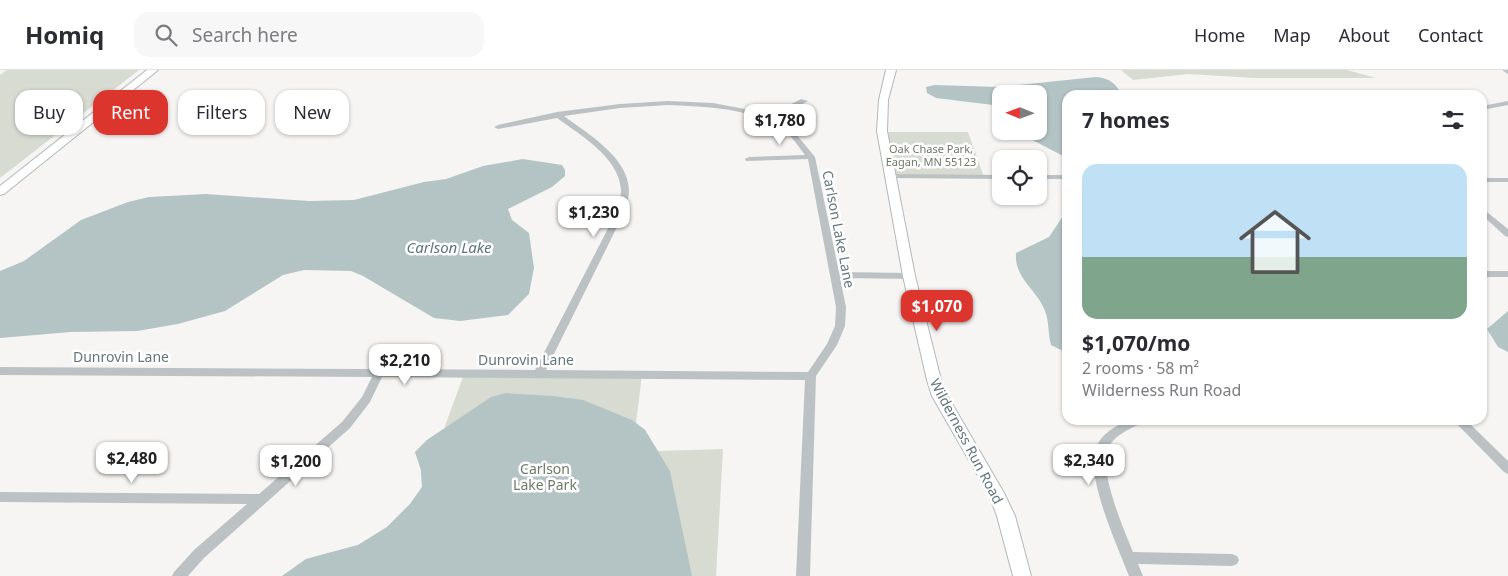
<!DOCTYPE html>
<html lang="en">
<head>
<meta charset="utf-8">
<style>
	:root { --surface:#fff; --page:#f7f7f7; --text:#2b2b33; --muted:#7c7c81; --line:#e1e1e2; --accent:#dc352d }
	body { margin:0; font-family:"Noto Sans",sans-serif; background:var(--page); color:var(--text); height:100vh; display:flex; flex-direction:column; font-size:19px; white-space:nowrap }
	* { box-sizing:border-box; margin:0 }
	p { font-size:16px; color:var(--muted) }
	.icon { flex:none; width:28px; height:28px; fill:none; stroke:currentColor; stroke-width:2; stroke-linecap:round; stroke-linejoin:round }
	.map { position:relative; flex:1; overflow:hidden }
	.drawer { position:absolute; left:1062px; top:20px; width:425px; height:335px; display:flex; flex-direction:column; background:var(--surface); border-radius:15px; box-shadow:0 1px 4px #0004 }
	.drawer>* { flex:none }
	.guide { position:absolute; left:15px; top:20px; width:475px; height:45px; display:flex; gap:10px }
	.needle { width:32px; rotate:271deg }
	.controls { position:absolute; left:992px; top:15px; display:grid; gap:10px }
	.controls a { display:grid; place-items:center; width:55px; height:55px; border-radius:10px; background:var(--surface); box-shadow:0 1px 4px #0004; font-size:25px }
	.price { position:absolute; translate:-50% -42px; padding:0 11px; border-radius:10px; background:#fff; color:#222; font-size:16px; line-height:32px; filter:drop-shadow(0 1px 2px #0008) }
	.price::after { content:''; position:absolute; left:50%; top:30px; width:15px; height:11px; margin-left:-8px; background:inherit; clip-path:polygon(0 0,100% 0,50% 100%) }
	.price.selected { background:var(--accent); color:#fff }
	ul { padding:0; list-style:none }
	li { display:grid; align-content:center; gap:10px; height:265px; padding:0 20px }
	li+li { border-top:1px solid var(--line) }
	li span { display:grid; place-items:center; height:155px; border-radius:15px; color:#555 }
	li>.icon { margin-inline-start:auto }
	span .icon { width:90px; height:90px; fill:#fffc; stroke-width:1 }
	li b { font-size:21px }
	h2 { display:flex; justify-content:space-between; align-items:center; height:60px; padding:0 20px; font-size:21px }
	.chip { padding:0 18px; border-radius:15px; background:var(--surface); box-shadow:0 1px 4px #0004; font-size:18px; line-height:45px }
	.chip.selected { background:var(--accent); color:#fff }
	header { display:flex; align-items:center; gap:30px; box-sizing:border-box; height:70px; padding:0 25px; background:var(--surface); border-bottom:1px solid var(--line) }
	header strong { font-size:24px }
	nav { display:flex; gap:28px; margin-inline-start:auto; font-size:18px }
	.search { width:350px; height:45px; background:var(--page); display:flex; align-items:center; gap:12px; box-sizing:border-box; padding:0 18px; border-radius:15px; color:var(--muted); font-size:19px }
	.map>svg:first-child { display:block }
	.green { fill:#d7dbd2 }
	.water { fill:#b4c4c5 }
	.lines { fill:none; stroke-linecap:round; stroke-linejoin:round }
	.secondary-casing { stroke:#b1b8bb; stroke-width:2 }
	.street { fill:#bcc2c4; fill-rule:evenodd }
	.secondary { fill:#fff; fill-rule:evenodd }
	.labels { text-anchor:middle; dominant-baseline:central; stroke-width:5; stroke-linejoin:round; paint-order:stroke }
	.far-park-label { font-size:11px; fill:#6d7a65; stroke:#fff }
	.street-label { font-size:14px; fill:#62767c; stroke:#fff }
	.park-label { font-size:14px; fill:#6d7a65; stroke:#fff }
	.water-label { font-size:15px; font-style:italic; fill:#5d7678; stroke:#fff }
</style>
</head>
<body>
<header>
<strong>Homiq</strong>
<div class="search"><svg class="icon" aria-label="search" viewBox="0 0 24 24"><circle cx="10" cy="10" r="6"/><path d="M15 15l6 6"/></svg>Search here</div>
<nav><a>Home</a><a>Map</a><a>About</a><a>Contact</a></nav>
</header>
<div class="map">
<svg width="1508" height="506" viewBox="0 0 1508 506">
	<rect width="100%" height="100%" fill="#f6f5f3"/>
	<!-- green -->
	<g class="green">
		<polygon points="7,0 139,0 0,108 0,5"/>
		<polygon points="1121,0 1347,0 1376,8 1255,8 1188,4 1133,10"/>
		<polygon points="882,62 968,62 984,107 891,106"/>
		<polygon points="464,304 642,305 636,353 645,360 658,381 723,379 716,506 282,506 306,489 358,475 387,457 410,434 422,417 421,400 415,382 427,370 444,359"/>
	</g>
	<!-- water -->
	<g class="water">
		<path d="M1096,7C1107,8 1113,11 1119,20L1117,25H1068L1067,88L1015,61H1039V24H1001V36L936,28L927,23L926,17L935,15L999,17Z"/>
		<polygon points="523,89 562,95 565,100 565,106 552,117 508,139 512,150 529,163 534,198 529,224 508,245 460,251 434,248 363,206 351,201 304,200 283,205 225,241 178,254 137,261 71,262 0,268 0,201 24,191 81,150 128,132 149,127 206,124 309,131 354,130 424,112 446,109 483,96"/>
		<path d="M1067,140V283L1051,275C1048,265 1049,250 1045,241C1037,219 1014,209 1016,183L1049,167Z"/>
		<polygon points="1508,241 1508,282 1498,277 1487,259"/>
		<polygon points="506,323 553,326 583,330 632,350 645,360 670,401 692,506 282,506 306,489 358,475 387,457 410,434 422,417 421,400 415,382 427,370 491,327"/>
	</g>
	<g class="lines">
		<!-- secondary casing -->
		<g class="secondary-casing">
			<g id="secondary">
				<polygon points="147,0 158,0 4,124 0,125 0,116"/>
				<polygon points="886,0 896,0 888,30 887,61 915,206 941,310 947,325 1004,423 1015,446 1031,506 1013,506 997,446 989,425 932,326 927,310 903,206 877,61 879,30"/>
			</g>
		</g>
		<!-- street -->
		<g class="street">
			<polygon points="1502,0 1508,0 1508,4"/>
			<polygon points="801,29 808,31 776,48 769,46"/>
			<path d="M668,31L713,33L755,41L791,58L815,87L839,202L909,203L914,206L909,209L840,208L846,237L845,256L837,275L816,306L810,506H796L805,310L382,307L370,332L350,358L204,488L188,506H172L174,502L194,480L247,434L0,432V422L259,424L342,352L362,327L372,307L0,305V297L535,300L616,143C618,136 621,128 621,120C619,87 580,65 557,48L498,59L494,57L498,55L557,42L620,34ZM668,35C707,37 751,37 785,61C792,67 799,77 805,85L749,87L745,89L746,91L808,89L836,237L835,256L827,274L808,302L546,300L624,143C626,136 629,128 629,120C628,87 588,64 564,46L620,38Z"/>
			<polygon points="1508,31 1508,35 1482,40 1482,36"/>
			<polygon points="888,104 1001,105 1001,109 891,108 887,106"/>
			<rect x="1039" y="105" width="29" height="4"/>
			<rect x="1482" y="108" width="26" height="4"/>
			<polygon points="1482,138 1508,159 1508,167 1505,166 1482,145"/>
			<rect x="1482" y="201" width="26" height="6"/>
			<path d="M1128,350H1144L1142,353C1130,359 1114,365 1108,378C1098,400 1124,460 1133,482L1232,484L1237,486L1239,490L1237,494L1232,496L1138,494L1143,506H1129C1118,477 1087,411 1095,381C1099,365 1114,357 1128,350Z"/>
			<polygon points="1453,350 1466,350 1508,391 1508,404 1504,402"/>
		</g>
		<!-- secondary -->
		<use href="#secondary" class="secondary"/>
	</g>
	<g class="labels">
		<!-- far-park labels -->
		<g class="far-park-label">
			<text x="931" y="78">Oak Chase Park,<tspan x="931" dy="13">Eagan, MN 55123</tspan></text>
		</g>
		<!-- street labels -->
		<g class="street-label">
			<text transform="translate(839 159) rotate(79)">Carlson Lake Lane</text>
			<text x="121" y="286">Dunrovin Lane</text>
			<text x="526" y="289">Dunrovin Lane</text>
			<text transform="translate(967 371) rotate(62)">Wilderness Run Road</text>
		</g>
		<!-- park labels -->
		<g class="park-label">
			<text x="545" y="398">Carlson<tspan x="545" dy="16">Lake Park</tspan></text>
		</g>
		<!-- water labels -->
		<g class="water-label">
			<text x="449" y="177">Carlson Lake</text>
		</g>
	</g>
</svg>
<div class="controls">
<a><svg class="needle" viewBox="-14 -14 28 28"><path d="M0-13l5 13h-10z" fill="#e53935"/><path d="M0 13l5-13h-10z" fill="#7c7c81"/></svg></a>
<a><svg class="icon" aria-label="locate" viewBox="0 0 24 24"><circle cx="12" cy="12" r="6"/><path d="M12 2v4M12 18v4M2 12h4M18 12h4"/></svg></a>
</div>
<b class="price" style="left:780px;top:76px">$1,780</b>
<b class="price" style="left:594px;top:168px">$1,230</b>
<b class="price selected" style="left:937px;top:262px">$1,070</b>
<b class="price" style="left:405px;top:316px">$2,210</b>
<b class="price" style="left:132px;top:414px">$2,480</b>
<b class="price" style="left:1089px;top:416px">$2,340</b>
<b class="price" style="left:296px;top:417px">$1,200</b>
<div class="guide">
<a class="chip">Buy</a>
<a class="chip selected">Rent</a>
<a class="chip">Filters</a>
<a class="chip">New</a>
</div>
<section class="drawer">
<h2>7 homes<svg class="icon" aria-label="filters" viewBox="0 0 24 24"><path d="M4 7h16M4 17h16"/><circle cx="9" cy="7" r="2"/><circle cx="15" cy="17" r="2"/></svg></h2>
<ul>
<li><span style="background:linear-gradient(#bfe0f5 60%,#7fa58c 0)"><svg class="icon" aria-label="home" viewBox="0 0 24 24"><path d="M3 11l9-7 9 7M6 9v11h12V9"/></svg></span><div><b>$1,070/mo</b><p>2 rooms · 58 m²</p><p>Wilderness Run Road</p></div></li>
</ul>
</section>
</div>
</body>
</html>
